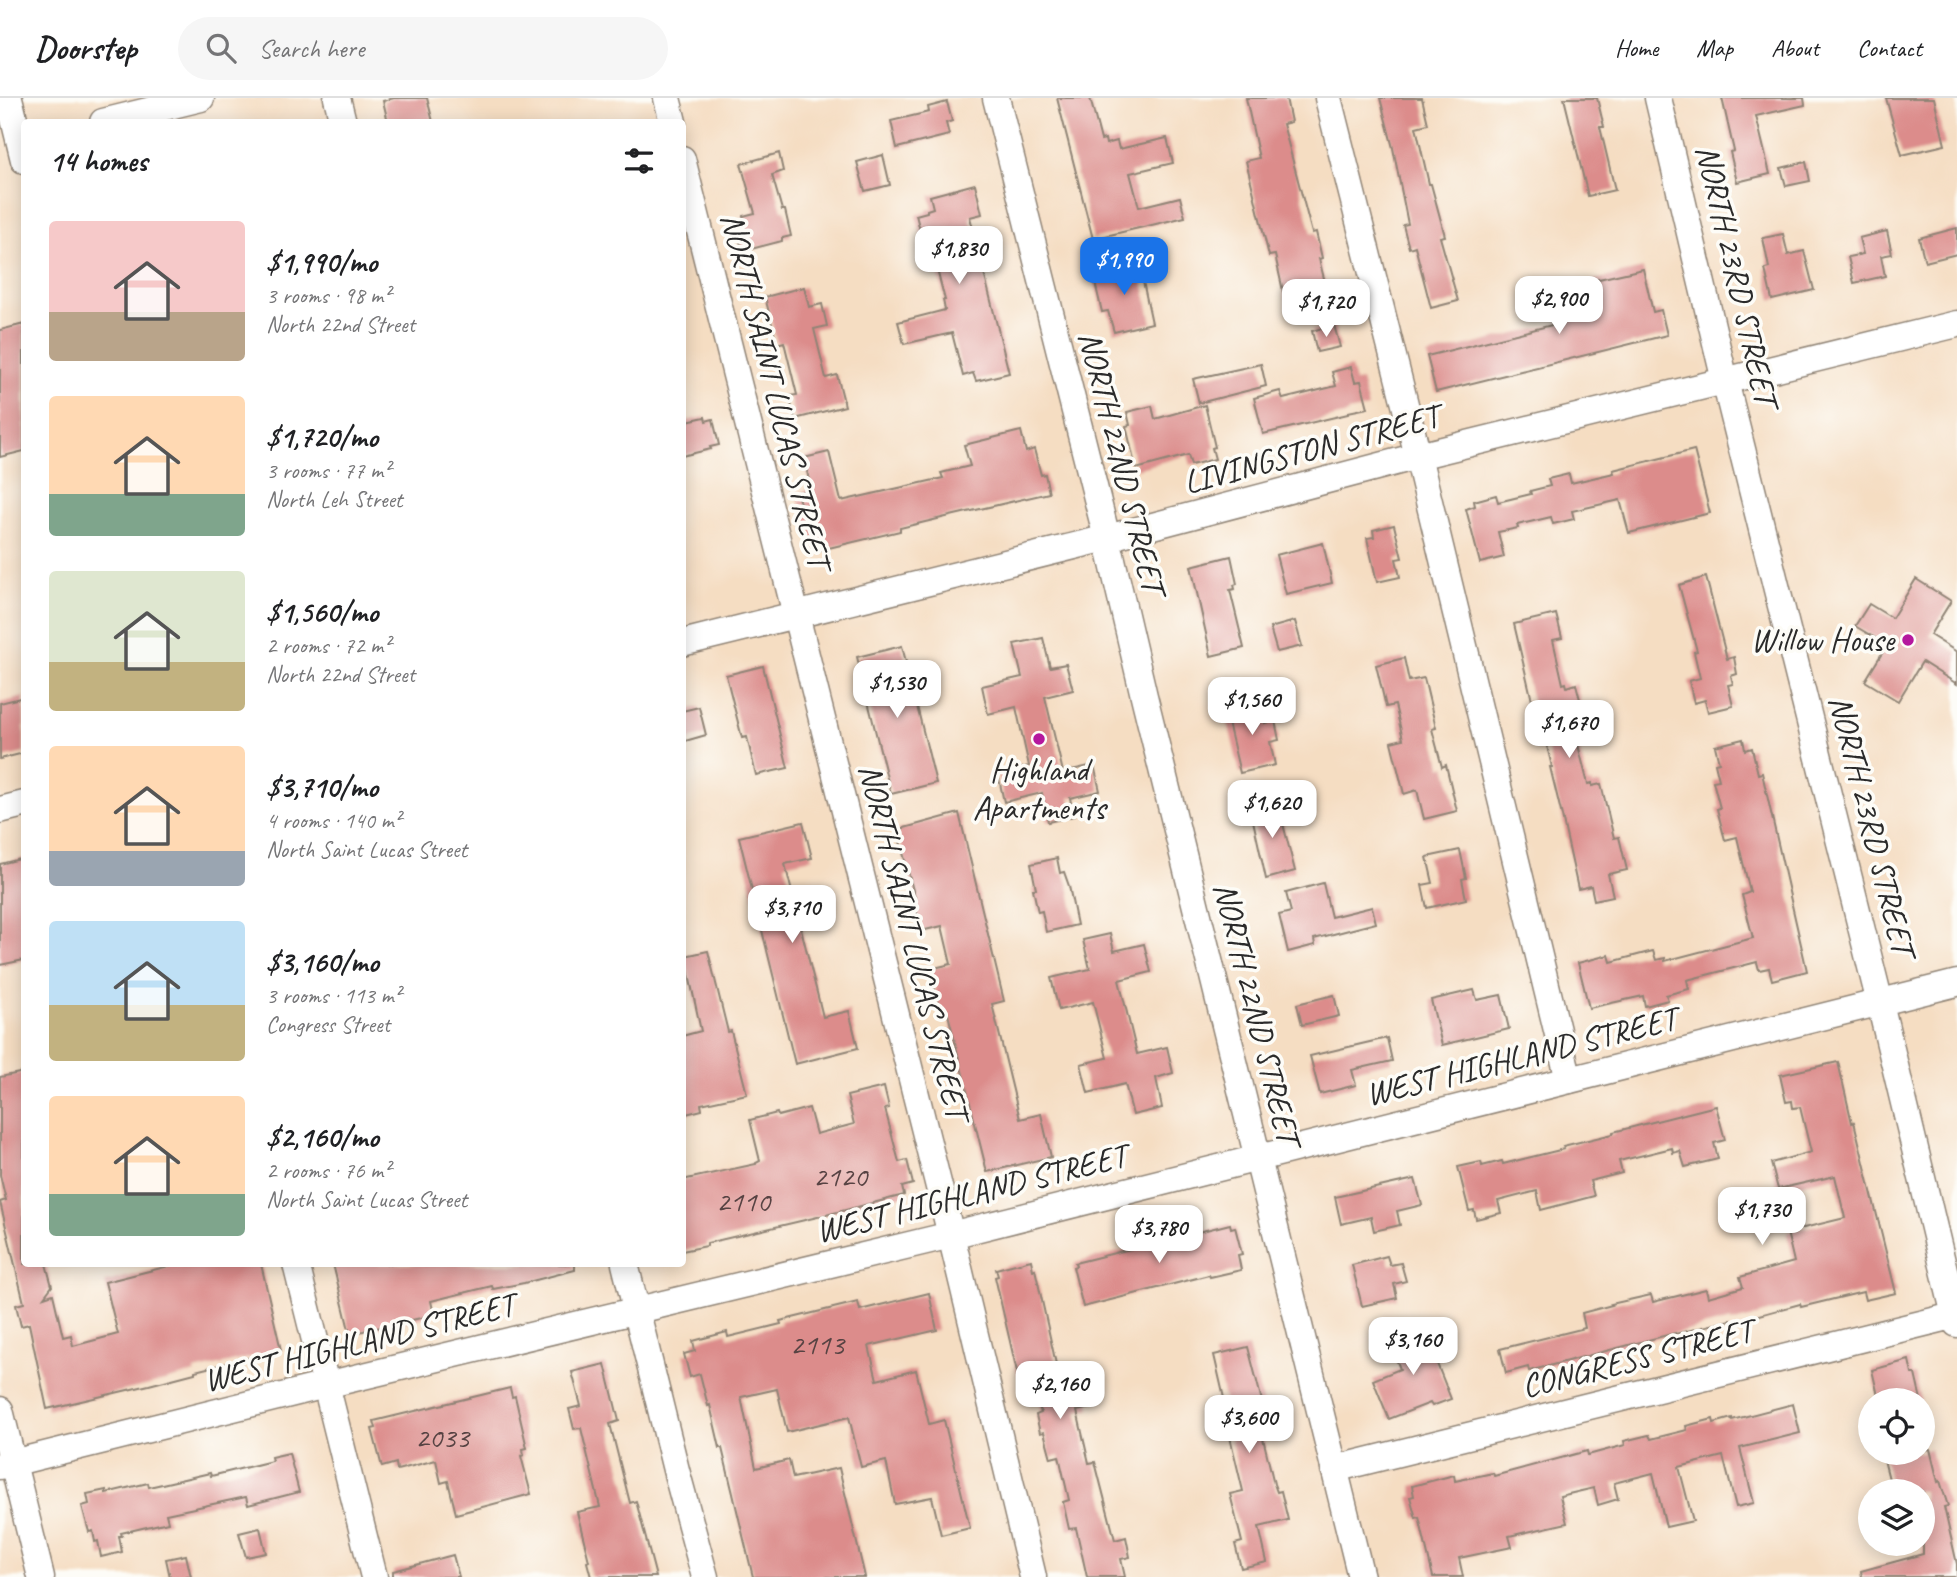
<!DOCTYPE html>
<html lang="en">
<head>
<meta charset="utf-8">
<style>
	:root { --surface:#fff; --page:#f6f6f6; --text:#202124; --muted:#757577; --line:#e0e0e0; --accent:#1a73e8 }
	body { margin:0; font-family:Caveat,sans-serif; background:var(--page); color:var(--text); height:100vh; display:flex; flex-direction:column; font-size:26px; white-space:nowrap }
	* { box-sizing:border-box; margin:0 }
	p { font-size:23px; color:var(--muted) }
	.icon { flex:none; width:38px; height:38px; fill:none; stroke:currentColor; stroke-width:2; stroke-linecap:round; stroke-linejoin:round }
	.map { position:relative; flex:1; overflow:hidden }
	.side { position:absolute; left:21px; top:21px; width:665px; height:1148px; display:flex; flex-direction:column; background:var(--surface); border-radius:7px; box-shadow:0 4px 18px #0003 }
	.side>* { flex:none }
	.controls { position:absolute; left:1858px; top:1290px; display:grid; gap:14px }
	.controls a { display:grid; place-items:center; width:77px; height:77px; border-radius:50%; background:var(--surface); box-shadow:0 4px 18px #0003; font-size:35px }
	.price { position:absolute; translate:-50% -60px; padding:0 16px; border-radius:14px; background:#fff; color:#222; font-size:23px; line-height:46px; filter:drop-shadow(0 2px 4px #0008) }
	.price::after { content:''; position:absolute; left:50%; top:42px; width:21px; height:16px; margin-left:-10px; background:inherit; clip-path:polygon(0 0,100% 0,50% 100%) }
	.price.current { background:var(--accent); color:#fff }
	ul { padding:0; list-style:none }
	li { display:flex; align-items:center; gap:21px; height:175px; padding:0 28px }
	li span { display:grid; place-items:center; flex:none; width:196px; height:140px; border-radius:7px; color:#555 }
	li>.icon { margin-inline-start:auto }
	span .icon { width:84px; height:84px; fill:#fffc; stroke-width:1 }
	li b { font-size:30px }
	h2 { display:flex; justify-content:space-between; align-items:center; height:84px; padding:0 28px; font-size:30px }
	header { display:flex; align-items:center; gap:42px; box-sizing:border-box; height:98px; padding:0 35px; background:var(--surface); border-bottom:2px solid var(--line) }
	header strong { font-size:33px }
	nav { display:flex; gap:38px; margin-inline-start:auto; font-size:24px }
	.search { width:490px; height:63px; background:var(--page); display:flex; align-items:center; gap:18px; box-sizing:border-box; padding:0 24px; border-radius:38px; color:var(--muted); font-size:26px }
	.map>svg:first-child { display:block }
	.building { fill:#dc8c8b }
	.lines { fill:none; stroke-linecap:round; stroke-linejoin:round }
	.minor-casing { stroke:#908476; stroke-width:29 }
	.minor { stroke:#fff; stroke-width:26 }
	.poi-dot { fill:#b5179e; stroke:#fdfcf7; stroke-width:2.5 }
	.labels { text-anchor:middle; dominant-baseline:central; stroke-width:7; stroke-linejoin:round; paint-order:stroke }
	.number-label { font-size:30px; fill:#574343 }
	.street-label { font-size:33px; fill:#2b2b2b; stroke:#fdfcf7 }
	.poi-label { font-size:33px; fill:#2b2b2b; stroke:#fdfcf7; text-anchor:end }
</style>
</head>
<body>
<header>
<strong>Doorstep</strong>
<div class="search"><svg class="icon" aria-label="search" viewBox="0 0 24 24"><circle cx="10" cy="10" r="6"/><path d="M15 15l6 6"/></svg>Search here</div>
<nav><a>Home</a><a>Map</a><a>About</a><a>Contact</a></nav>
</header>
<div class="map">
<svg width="1957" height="1479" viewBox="0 0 1957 1479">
	<rect width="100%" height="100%" fill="#fdfcf7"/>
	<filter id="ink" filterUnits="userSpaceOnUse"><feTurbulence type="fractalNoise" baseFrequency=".0143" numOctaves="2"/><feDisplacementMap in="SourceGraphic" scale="14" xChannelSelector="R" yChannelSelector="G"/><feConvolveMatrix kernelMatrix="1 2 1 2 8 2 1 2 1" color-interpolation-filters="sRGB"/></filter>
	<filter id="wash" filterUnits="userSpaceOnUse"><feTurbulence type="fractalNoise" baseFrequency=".00686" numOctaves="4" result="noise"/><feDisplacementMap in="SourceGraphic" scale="28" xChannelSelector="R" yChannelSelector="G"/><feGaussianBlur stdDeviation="1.57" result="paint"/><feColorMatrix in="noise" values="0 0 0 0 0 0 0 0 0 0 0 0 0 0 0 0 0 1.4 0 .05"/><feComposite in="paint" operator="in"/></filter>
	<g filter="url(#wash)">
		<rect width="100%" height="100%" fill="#f5ddc2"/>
		<g id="blocks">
			<!-- building -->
			<g class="building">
				<polygon points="394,0 427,0 433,24 388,24 383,3"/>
				<polygon points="1057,0 1090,0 1101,42 1105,41 1106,46 1117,43 1119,51 1167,40 1173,65 1130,75 1139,109 1180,99 1185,119 1093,141"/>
				<polygon points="1246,0 1286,0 1291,24 1283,26 1312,135 1316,134 1322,160 1319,161 1327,192 1285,202 1275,157 1269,158 1246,63 1259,60"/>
				<polygon points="1380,0 1422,0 1428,26 1416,29 1429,86 1431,86 1445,138 1440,139 1458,203 1431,210 1415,148 1409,150 1403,127 1408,126 1393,50"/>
				<polygon points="1564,0 1597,0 1604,29 1600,29 1615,92 1588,98"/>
				<polygon points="1722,0 1804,0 1805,7 1756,18 1770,76 1737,84 1730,54 1734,53"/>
				<polygon points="1886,0 1934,0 1945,47 1902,57"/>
				<polygon points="947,4 952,23 946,25 949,37 897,50 891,23 929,14 928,9"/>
				<polygon points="779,55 783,73 772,77 782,112 785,112 791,138 782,140 782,143 751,151 750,149 742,151 735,124 743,121 743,118 755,115 741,66"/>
				<polygon points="883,57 890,87 865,93 857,64"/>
				<polygon points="1806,64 1810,83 1786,88 1781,70"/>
				<polygon points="975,86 982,116 970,119 1009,275 976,283 973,275 963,278 952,235 904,246 898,224 945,212 943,202 945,202 936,168 930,170 916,117 927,114 927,112 933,110 930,98"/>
				<polygon points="1957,130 1957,156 1925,164 1919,140"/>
				<polygon points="1887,133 1892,156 1881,158 1885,178 1854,185 1848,159 1863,156 1859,140"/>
				<polygon points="1783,136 1788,157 1804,153 1814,192 1772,202 1765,171 1769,170 1763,140"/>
				<polygon points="1139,165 1152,225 1114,234 1108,213 1102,214 1093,176"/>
				<polygon points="1643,171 1653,214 1661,212 1667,237 1436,294 1427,258 1564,224 1562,214 1596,206 1590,183"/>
				<polygon points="804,189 809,209 822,206 827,228 814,231 826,280 837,277 845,308 795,321 789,298 797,297 784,244 777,246 765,199"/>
				<polygon points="24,226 24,353 0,359 0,232"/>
				<polygon points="1334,227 1340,249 1317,254 1312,233"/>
				<polygon points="1261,266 1266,288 1199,305 1193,281"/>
				<polygon points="1351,269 1355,284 1361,283 1368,310 1348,314 1348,316 1263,336 1254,300 1280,293 1283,301 1336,288 1332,274"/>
				<polygon points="1205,307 1215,349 1212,350 1215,361 1191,367 1188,357 1136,371 1126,328 1130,327 1127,314 1152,308 1155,321"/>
				<polygon points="705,319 706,323 713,321 719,347 710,349 711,351 682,358 682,324"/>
				<polygon points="1021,333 1026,354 1034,351 1041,377 1045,376 1049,395 946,419 900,430 900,433 816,453 809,427 806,428 797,395 811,391 804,360 829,354 841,403 943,380 941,375 970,368 964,347"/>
				<polygon points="1694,352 1710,415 1629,435 1620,402 1572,413 1574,421 1553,426 1551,419 1517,427 1518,430 1498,434 1504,459 1480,465 1466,411 1475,408 1474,403 1496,397 1498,404 1531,396 1530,393 1550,388 1548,381 1569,376 1571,385 1614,375 1613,372"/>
				<polygon points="1394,427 1402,460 1396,461 1400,479 1377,484 1367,440 1374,439 1373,432"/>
				<polygon points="1323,445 1332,485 1286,496 1276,457"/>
				<polygon points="1231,458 1237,486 1234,487 1235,491 1230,492 1244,550 1211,558 1191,468"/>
				<polygon points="1706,479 1727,561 1734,559 1737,576 1731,578 1733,586 1728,587 1733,608 1708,614 1705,602 1694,605 1689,583 1700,580 1694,554 1697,553 1679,487"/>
				<polygon points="1916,481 1951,503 1930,537 1957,554 1957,586 1922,564 1898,603 1865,583 1887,547 1855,528 1869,506 1892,520"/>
				<polygon points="1556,516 1562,540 1553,542 1563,586 1566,585 1567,589 1576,586 1582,609 1572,612 1579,638 1576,639 1588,686 1592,685 1592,688 1601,686 1614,740 1619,739 1627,772 1608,776 1613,798 1594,802 1591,788 1578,791 1562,718 1550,669 1552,669 1541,623 1537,624 1514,526"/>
				<polygon points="1295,523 1302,548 1277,554 1270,530"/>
				<polygon points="1043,540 1050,569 1066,566 1073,592 1045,599 1063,674 1094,667 1100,693 1070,700 1074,718 1048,724 1042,695 1004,704 998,676 1029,668 1016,609 988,616 982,588 1022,579 1014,546"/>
				<polygon points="902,548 936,685 891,696 857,559"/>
				<polygon points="1404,560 1409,583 1424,580 1436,630 1432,631 1442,669 1446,667 1457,713 1424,721 1417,692 1404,696 1391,644 1403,641 1395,607 1386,609 1376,567"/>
				<polygon points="763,568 788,670 756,677 747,639 742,640 726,577"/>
				<polygon points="24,599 24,655 0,661 0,605"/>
				<polygon points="1260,604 1265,625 1275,623 1279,642 1270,644 1275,667 1240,675 1225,612"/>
				<polygon points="699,609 706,637 682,644 682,613"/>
				<polygon points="1743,641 1745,652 1752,650 1758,676 1762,675 1807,873 1772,882 1769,870 1759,872 1757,864 1687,882 1689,891 1666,897 1668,902 1645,908 1643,898 1589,910 1578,865 1609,857 1611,864 1653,853 1656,862 1665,860 1665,863 1753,840 1742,797 1750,794 1737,739 1725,742 1717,711 1720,710 1713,683 1719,682 1715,665 1719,664 1715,648"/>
				<polygon points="1277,702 1295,773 1266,781 1250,709"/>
				<polygon points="959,715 1004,903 992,906 1020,1021 1041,1016 1051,1059 987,1074 948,916 941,918 930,871 951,866 942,828 921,833 914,801 915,800 897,732"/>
				<polygon points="803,724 812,760 785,766 823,919 849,913 858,950 795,966 739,739"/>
				<polygon points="1460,752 1466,780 1462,781 1466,801 1427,810 1422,787 1433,785 1427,759"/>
				<polygon points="24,760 24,862 0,867 0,766"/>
				<polygon points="1057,760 1060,775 1064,774 1069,788 1077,827 1046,834 1042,813 1038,814 1033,791 1036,791 1031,766"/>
				<polygon points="1323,785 1331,819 1372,809 1376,825 1314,841 1315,847 1288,854 1279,817 1291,814 1286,795"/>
				<polygon points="1110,836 1114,853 1144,846 1151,874 1119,882 1137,956 1167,949 1173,975 1156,980 1162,1010 1133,1017 1125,986 1088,995 1081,966 1107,960 1093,904 1059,912 1051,880 1090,871 1083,842"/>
				<polygon points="708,853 728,934 731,933 747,996 701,1006 702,1012 682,1017 682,938 701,933 685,858"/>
				<polygon points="1474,892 1477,902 1501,897 1509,931 1442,947 1431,902"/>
				<polygon points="1334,897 1339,918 1302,927 1297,906"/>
				<polygon points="1387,940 1392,963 1352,972 1356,987 1320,996 1310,958"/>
				<polygon points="1838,964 1852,1025 1854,1024 1896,1195 1865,1202 1863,1194 1801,1209 1800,1206 1731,1225 1731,1222 1675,1236 1675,1235 1529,1273 1528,1269 1506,1275 1500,1251 1585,1230 1582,1215 1612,1207 1611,1206 1651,1197 1653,1204 1706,1191 1708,1199 1743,1189 1740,1179 1794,1164 1787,1134 1845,1120 1835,1078 1778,1091 1771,1065 1811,1054 1800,1009 1793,1010 1792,1003 1786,1004 1780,977"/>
				<polygon points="24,974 24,1166 46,1166 52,1188 44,1199 53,1196 63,1239 71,1237 73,1248 118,1236 105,1184 177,1166 261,1166 281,1252 195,1273 195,1275 149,1287 47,1311 29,1226 21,1228 16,1207 24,1205 0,1104 6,1102 0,1077 0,979"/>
				<polygon points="884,989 889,1010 885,1011 899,1064 907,1062 913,1086 902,1089 904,1097 826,1117 707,1145 707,1148 682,1153 682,1082 756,1066 756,1065 760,1063 750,1022 777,1015 778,1018 809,1010 816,1036 854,1026 847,998"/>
				<polygon points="1716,1008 1725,1042 1714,1045 1718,1061 1685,1069 1680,1053 1673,1055 1672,1050 1619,1063 1622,1075 1590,1083 1594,1098 1541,1112 1537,1093 1498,1103 1501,1115 1476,1121 1474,1112 1469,1113 1458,1069 1481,1064 1482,1068 1502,1063 1503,1066 1564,1051 1563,1048 1613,1036 1613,1034"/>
				<polygon points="1415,1081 1422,1107 1397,1113 1400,1127 1374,1133 1371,1119 1341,1126 1335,1099"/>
				<polygon points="1230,1126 1231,1130 1235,1129 1242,1156 1238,1157 1241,1172 1210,1179 1209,1177 1083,1209 1073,1169 1076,1168 1075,1165"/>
				<polygon points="1387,1158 1390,1167 1401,1165 1406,1183 1394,1186 1397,1200 1362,1208 1352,1167"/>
				<polygon points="1031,1162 1033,1172 1035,1171 1063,1298 1086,1292 1090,1310 1077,1313 1089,1365 1095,1364 1115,1442 1126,1439 1130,1459 1121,1461 1125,1479 1087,1479 1076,1430 1069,1431 1063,1404 1069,1402 1059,1358 1051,1360 1044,1334 1040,1335 1036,1317 1041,1315 1031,1275 1018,1278 995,1179 998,1178 996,1171"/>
				<polygon points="333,1166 575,1166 575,1172 524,1185 493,1191 492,1188 431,1203 434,1217 350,1236"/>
				<polygon points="929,1195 937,1232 869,1248 877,1282 916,1272 929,1326 944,1322 970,1430 941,1437 932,1399 895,1406 886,1363 861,1369 849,1319 787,1334 777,1291 741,1299 756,1370 789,1362 793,1380 839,1370 865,1479 753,1479 722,1350 720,1350 710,1307 708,1308 700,1276 690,1279 684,1256 695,1253 693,1243 727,1234 728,1239 781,1226 780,1223 858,1204 860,1212"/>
				<polygon points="1433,1232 1439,1250 1432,1253 1451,1301 1432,1308 1430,1305 1389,1321 1373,1282 1400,1271 1391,1248"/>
				<polygon points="1248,1249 1270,1334 1262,1336 1274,1386 1277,1394 1281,1393 1288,1422 1259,1429 1267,1464 1241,1470 1235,1446 1242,1444 1230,1396 1243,1393 1224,1314 1227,1313 1214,1257"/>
				<polygon points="1909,1262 1912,1276 1915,1276 1921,1302 1879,1302 1872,1272"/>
				<polygon points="605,1266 619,1323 610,1326 630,1405 636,1403 656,1479 591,1479 587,1464 589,1463 577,1414 600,1409 581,1330 574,1331 569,1311 581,1308 572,1274"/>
				<polygon points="510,1290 512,1299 515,1298 527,1350 523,1351 524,1357 521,1358 531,1396 456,1416 448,1383 441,1385 436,1362 397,1372 396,1365 382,1369 372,1331 376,1330 374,1323"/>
				<polygon points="1793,1306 1800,1335 1740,1350 1754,1405 1736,1409 1723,1358 1679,1369 1693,1423 1666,1429 1653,1375 1614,1385 1618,1401 1598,1407 1594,1390 1560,1398 1567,1425 1509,1438 1512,1449 1459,1460 1463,1479 1433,1479 1419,1419 1416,1420 1410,1399 1414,1398 1412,1388 1454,1377 1455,1383 1493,1375 1494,1378 1587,1353 1588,1357 1625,1347 1624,1343 1649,1337 1651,1341 1687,1332 1686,1328 1713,1321 1714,1325 1732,1320 1732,1322"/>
				<polygon points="1930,1351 1938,1384 1940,1383 1948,1408 1944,1409 1957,1466 1957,1479 1862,1479 1861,1473 1923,1456 1923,1393 1892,1393 1882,1354 1923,1354 1923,1352"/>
				<polygon points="289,1355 299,1394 248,1407 246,1399 166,1416 168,1424 121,1435 122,1438 119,1438 122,1454 101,1459 98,1443 95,1444 93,1433 89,1434 82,1408 89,1406 87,1396 106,1392 106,1395 148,1385 149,1389 210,1375 211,1378 272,1363 271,1359"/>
				<polygon points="260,1430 266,1455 246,1459 239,1435"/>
				<polygon points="186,1457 191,1479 170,1479 166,1461"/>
				<polygon points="453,1457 459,1479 393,1479 393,1473"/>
			</g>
		</g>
	</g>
	<g filter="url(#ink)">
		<use href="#blocks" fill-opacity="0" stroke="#908476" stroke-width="2"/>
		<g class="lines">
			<!-- minor casing -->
			<g class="minor-casing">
				<g id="minor">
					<polyline points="9,0 24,62"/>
					<polyline points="337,0 343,24"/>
					<polyline points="667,0 673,24"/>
					<polyline points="996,0 1107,440 1144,598 1361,1479"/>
					<polyline points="1328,0 1418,358 1569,982"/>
					<polyline points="1658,0 1725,283 1880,905 1957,1226"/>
					<polyline points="103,24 201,0"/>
					<polyline points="682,61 951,1137 1033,1479"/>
					<polyline points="682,545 1107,440 1418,358 1957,226"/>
					<polyline points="0,712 24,706"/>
					<polyline points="296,1166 374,1479"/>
					<polyline points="625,1166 676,1372 705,1479"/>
					<polyline points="0,1312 41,1479"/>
					<polyline points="0,1368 326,1287 951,1137 1957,885"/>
					<polyline points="1334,1371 1957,1217"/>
				</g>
			</g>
			<!-- minor -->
			<use href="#minor" class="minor"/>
		</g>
	</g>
	<!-- markers -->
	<g class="poi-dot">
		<circle cx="1908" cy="542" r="7"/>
		<circle cx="1039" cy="641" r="7"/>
	</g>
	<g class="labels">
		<!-- number labels -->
		<g class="number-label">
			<text x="840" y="1078">2120</text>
			<text x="743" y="1103">2110</text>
			<text x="817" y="1246">2113</text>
			<text x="442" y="1339">2033</text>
		</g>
		<!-- street labels -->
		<g class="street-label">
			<text transform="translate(1737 177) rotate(77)">NORTH 23RD STREET</text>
			<text transform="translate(776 292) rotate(76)">NORTH SAINT LUCAS STREET</text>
			<text transform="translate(1311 351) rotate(-15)">LIVINGSTON STREET</text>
			<text transform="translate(1122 364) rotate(76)">NORTH 22ND STREET</text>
			<text transform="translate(1872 727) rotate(76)">NORTH 23RD STREET</text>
			<text transform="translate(914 843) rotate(76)">NORTH SAINT LUCAS STREET</text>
			<text transform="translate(1257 915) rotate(76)">NORTH 22ND STREET</text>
			<text transform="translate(1521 958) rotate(-14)">WEST HIGHLAND STREET</text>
			<text transform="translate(971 1095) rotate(-14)">WEST HIGHLAND STREET</text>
			<text transform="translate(359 1244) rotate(-14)">WEST HIGHLAND STREET</text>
			<text transform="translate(1637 1260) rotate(-14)">CONGRESS STREET</text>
		</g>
		<!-- poi labels -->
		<g class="poi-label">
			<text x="1894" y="542">Willow House</text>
			<text x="1039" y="672" text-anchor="middle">Highland<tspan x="1039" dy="38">Apartments</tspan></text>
		</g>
	</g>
</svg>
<div class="controls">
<a><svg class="icon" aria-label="locate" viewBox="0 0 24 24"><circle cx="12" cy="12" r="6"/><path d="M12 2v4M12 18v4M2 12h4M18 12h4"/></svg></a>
<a><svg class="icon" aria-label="layers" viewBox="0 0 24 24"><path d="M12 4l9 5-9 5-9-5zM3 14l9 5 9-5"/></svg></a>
</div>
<b class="price" style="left:959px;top:188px">$1,830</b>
<b class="price current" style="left:1124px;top:199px">$1,990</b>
<b class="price" style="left:1559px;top:238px">$2,900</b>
<b class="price" style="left:1326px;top:241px">$1,720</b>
<b class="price" style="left:897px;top:622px">$1,530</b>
<b class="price" style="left:1252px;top:639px">$1,560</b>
<b class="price" style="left:1569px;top:662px">$1,670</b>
<b class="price" style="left:1272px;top:742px">$1,620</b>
<b class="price" style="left:792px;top:847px">$3,710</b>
<b class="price" style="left:1762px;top:1149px">$1,730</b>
<b class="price" style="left:1159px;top:1167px">$3,780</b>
<b class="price" style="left:1413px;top:1279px">$3,160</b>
<b class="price" style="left:1060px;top:1323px">$2,160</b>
<b class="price" style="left:1249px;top:1357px">$3,600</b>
<section class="side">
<h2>14 homes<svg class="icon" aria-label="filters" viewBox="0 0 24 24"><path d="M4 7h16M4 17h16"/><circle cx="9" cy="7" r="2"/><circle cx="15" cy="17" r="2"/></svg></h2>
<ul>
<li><span style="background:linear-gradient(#f6c9c9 65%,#b9a48a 0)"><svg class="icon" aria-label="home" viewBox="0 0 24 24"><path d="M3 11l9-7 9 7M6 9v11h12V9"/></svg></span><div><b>$1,990/mo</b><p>3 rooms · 98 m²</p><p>North 22nd Street</p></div></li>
<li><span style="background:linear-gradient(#ffd9b3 70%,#7fa58c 0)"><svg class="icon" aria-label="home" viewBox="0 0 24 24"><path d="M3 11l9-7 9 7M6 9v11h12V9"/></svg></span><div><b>$1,720/mo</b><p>3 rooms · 77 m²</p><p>North Leh Street</p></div></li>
<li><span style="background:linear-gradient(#dfe7d0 65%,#c2b280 0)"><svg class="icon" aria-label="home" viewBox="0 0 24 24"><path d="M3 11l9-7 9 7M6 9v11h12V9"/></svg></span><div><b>$1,560/mo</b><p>2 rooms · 72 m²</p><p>North 22nd Street</p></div></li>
<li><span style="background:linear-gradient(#ffd9b3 75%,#9aa5b1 0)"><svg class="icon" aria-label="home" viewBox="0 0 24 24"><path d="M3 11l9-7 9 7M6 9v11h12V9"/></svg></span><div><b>$3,710/mo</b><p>4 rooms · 140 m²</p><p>North Saint Lucas Street</p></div></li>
<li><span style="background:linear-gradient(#bfe0f5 60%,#c2b280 0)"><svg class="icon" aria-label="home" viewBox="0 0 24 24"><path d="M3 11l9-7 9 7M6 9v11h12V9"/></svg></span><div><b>$3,160/mo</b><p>3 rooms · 113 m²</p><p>Congress Street</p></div></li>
<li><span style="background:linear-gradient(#ffd9b3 70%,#7fa58c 0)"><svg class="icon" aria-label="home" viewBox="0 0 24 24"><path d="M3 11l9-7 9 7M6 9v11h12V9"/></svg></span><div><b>$2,160/mo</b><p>2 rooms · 76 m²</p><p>North Saint Lucas Street</p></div></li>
</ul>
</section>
</div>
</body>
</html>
